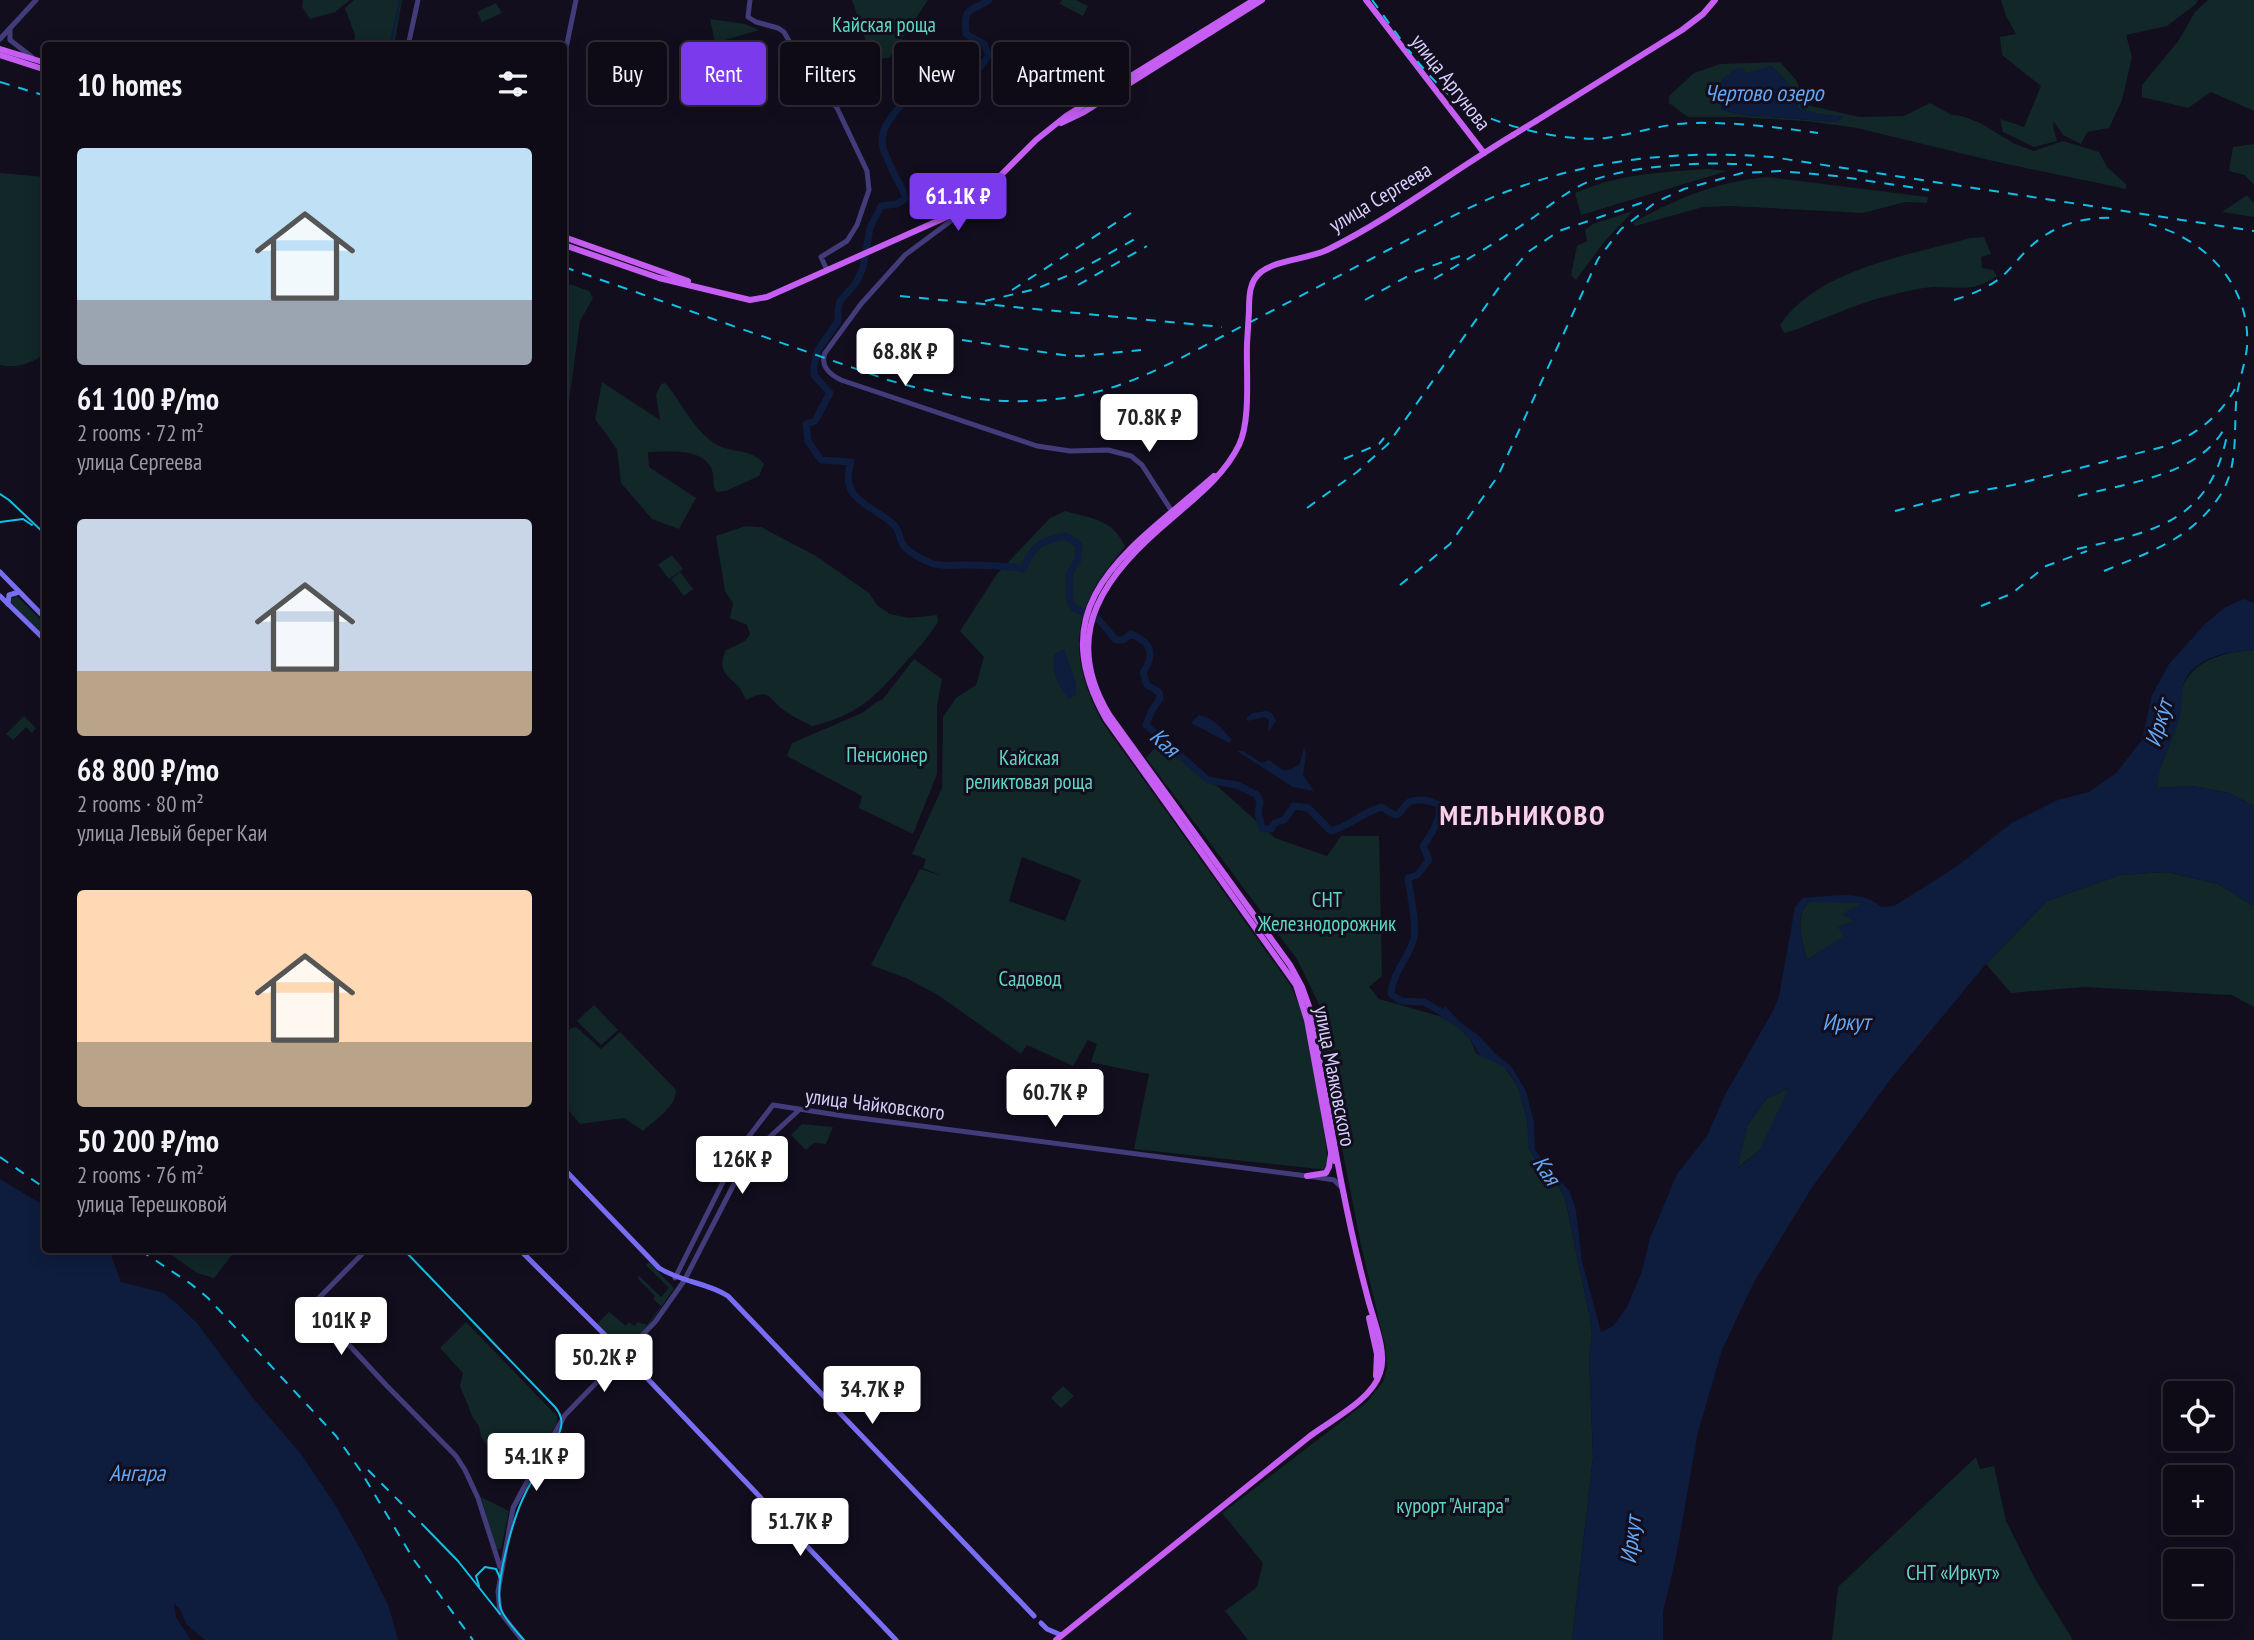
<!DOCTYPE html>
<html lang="en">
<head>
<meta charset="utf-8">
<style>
	:root { --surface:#0e0a16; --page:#17131f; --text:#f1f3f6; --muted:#9b9aa1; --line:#2e2b35; --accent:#7c3aed }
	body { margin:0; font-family:"PT Sans Narrow",sans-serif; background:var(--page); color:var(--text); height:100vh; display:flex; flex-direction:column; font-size:26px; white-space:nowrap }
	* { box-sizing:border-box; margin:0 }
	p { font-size:23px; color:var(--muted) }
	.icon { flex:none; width:38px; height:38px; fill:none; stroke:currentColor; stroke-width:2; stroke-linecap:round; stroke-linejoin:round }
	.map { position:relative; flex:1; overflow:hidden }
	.details { position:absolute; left:42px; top:42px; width:525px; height:1211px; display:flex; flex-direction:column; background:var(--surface); border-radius:7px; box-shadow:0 4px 18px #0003,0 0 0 2px var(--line) }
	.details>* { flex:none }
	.guide { position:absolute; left:588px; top:42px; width:665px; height:63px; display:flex; gap:14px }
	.buttons { position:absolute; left:2163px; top:1381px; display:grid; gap:14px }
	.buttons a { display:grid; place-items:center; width:70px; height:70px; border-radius:7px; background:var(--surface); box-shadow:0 4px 18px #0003,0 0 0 2px var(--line); font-size:35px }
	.price { position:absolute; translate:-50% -60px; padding:0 16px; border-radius:7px; background:#fff; color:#222; font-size:23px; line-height:46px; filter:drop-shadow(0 2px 4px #0008) }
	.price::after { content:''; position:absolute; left:50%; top:42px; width:21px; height:16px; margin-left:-10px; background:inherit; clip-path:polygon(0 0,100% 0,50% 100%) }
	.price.on { background:var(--accent); color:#fff }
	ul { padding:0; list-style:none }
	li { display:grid; align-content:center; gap:14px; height:371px; padding:0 35px }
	li span { display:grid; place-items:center; height:217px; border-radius:7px; color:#555 }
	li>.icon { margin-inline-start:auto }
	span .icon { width:126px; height:126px; fill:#fffc; stroke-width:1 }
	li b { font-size:30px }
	h2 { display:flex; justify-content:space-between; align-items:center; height:84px; padding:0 35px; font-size:30px }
	.tag { padding:0 24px; border-radius:7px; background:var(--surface); box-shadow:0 4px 18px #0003,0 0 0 2px var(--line); font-size:24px; line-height:63px }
	.tag.on { background:var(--accent); color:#fff }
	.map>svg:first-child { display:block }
	.green { fill:#112728; fill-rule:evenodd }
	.water { fill:#0e1c3d; fill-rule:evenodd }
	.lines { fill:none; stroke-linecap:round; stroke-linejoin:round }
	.stream { stroke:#0e1c3d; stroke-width:2 }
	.river { stroke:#0e1c3d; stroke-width:7 }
	.tertiary { stroke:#433c7a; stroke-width:5 }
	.secondary { stroke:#7a6df5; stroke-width:5 }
	.primary { stroke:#c65ef4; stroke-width:6 }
	.tram { stroke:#10c1e6; stroke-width:2 }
	.rail { stroke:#10c1e6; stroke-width:2; stroke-dasharray:10 9; stroke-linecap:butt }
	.primary-bridge { stroke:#c65ef4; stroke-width:6 }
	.labels { text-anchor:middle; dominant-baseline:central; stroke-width:6; stroke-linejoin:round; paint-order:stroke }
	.park-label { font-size:21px; fill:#61d6c1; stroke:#120e1e }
	.street-label { font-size:21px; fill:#d7cffc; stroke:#120e1e }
	.water-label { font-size:23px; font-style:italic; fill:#64a7f4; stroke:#120e1e }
	.district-label { font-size:28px; font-weight:bold; letter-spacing:2px; fill:#fcd0e9; stroke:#120e1e }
</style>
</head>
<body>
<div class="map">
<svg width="2254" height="1640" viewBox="0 0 2254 1640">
	<rect width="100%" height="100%" fill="#120e1e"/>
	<!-- green -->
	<g class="green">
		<polygon points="303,0 350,0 335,12 310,19 302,7"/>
		<polygon points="354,0 402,0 395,41 392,45 354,45 355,35 345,8"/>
		<polygon points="852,0 928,0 889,58 872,59"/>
		<polygon points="1062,0 1076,0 1088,6 1083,16 1060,4"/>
		<polygon points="2001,0 2198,0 2196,4 2167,26 2126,35 2132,57 2122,100 2109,128 2087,132 2081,144 2063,135 2054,122 2053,127 2057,141 2034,147 2003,132 2000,119 2024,127 2041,86 2002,55 2000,37 2016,34 2006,16"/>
		<polygon points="2208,0 2254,0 2254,111 2211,92 2188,108 2142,97 2142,85 2179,40 2195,12"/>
		<polygon points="496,3 502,13 482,22 477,12"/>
		<polygon points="710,19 745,24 759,30 715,43"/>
		<path d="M1780,62L1796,80L1807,105L1859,117L1904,116L1930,103L1952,115L1962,116L1980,123L2015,144L2034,151L2063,141L2099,152L2107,167L2126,184V189L1993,161L1857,128L1806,121L1737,117H1688L1669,103V96L1694,73L1720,64ZM1772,66L1794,90L1798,108L1818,114L1843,117L1836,122L1745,115L1721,110L1722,80L1736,69L1742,68L1746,74Z"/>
		<polygon points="2254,144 2254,185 2245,175 2229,171 2233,147"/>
		<path d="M1708,169L1727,171L1581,215L1575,193C1617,174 1663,172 1708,169Z"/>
		<path d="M0,173L45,177V353C33,363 17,369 0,365Z"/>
		<path d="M1767,177L1928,197L1927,203L1905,202L1863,213L1732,206L1703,207L1635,226L1633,223C1674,199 1719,181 1767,177Z"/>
		<polygon points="2247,195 2254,203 2254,217 2222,212"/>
		<polygon points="1633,211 1604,242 1576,280 1571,275 1577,246 1587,241 1585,230 1593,224"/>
		<path d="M1984,237L1991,254L1981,257L1982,268L1993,270L1997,276C1967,297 1951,282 1918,289C1890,294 1861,303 1835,314C1817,320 1802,329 1784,333L1780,325C1819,268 1908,256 1970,238Z"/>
		<polygon points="564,282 589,291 593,298 580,321 567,416 564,414"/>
		<path d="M602,382L660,420L656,395L661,384L665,383C682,402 689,423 710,440C726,455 751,446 764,464L759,476L726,491L717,492C711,485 715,478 712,470C703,447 667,452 648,452L649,467L696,498L679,529L652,519L621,483L617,449L595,419Z"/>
		<path d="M1065,511C1092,519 1111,518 1125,546C1115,560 1102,574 1094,589C1068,637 1079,678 1103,723L1291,986L1306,1022L1326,1144L1328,1170L1134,1149L1149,1074L1094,1063L1091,1062L1097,1044L1088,1040L1073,1066L1027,1045L1021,1054L938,995L906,978L871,965L920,869L942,876L923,868L926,859L912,854L942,788L943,717L956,698L976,685L984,657L960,631L997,574L1050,518ZM1022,857L1081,880L1065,921L1009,901Z"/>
		<path d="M746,526L761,527L816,556L869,593L877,605L890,614L909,618L937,615L938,622C928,638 916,651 904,664C873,699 858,715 812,726C803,721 793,717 785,711C767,698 771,687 746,700C743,695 741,688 737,685C723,673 718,668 726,650L745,641L750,634L747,625L730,618L733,603L725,591L716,536Z"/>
		<polygon points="672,555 683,569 669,579 658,565"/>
		<polygon points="680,572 693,589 684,596 671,579"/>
		<polygon points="16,595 45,624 45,638 11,603 11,599"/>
		<path d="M2254,650V806L2229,793L2192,786L2157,788C2155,774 2168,751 2173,736C2179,720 2178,716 2180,699C2184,662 2222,652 2254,650Z"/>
		<polygon points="914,659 942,679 937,705 937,774 913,834 859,808 862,796 787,756 792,743 862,713 878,701 882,700"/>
		<polygon points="24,716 36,728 32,733 26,727 13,740 6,734"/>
		<polygon points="1164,738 1275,838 1327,856 1341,836 1379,836 1382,976 1369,987 1379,999 1439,1016 1457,1026 1470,1039 1476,1053 1504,1066 1517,1085 1520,1094 1529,1127 1529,1148 1537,1163 1559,1187 1565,1198 1590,1318 1592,1335 1589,1355 1593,1457 1572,1640 1248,1640 1225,1611 1257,1587 1263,1563 1222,1513 1367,1402 1383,1382 1387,1368 1385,1345 1361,1245 1318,1026 1326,1019 1297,959 1146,758"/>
		<polygon points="2167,872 2218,884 2254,906 2254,1007 2232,995 2084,987 2011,993 1986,964 2047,901 2120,875"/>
		<path d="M1809,902H1865L1843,914L1854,921L1845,936L1807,960C1803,941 1793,917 1809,902Z"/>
		<polygon points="594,1005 618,1030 601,1045 577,1021"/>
		<path d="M576,1027L601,1049L620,1032L676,1090C677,1106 654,1121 643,1131L624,1118L580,1124L564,1105V1089L568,1083L564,1078V1036L571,1028Z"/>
		<polygon points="1790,1088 1760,1150 1737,1168 1747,1126 1767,1098"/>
		<polygon points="802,1124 833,1127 826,1144 814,1143 806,1150 791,1135"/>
		<polygon points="165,1250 236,1250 214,1278 197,1273"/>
		<path d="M649,1262L674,1288C659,1310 645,1335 622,1350L597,1324L609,1312L626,1326L629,1322L634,1326L638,1322L647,1325L661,1306L653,1299L655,1296L638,1279V1275L661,1297L669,1288L646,1265Z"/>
		<polygon points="466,1322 557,1416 557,1423 541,1451 522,1442 520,1447 507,1441 491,1451 481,1437 479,1426 473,1418 460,1386 463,1373 440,1348"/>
		<polygon points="1063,1386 1074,1396 1061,1408 1051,1398"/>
		<polygon points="1976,1457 1980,1469 1994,1466 2006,1521 2034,1577 2073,1640 1832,1640 1838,1587"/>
		<polygon points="481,1497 509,1511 501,1549 496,1549"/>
	</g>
	<!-- water -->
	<g class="water">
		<polygon points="1772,66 1794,90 1798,108 1818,114 1844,117 1836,122 1745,115 1721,110 1719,99 1722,80 1735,69 1742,68 1746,73"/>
		<path d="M2243,599L2254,603V650C2233,651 2203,655 2189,674C2179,686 2183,702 2180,716C2176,735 2155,772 2157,788L2192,786L2229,793L2254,806V906L2218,884L2167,872L2120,875L2047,901L1986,964L1889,1081L1811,1189L1753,1284L1722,1350L1698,1432L1676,1557L1663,1612V1640H1572L1593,1457L1589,1355L1592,1335L1590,1318L1565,1198L1559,1187L1537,1163L1529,1148L1527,1119L1517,1085L1508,1071L1498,1063L1480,1056L1470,1039L1457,1026L1439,1016L1445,1006L1460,1022L1478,1035L1497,1055L1511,1066L1526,1091L1534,1122L1535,1150L1570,1192L1576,1211L1582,1261L1601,1332L1613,1326L1627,1307L1641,1274L1650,1238L1677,1174L1707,1136L1725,1095L1774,1009L1779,996L1795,907L1803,898C1827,897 1863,889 1881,907L1894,906L1956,867L2010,824L2058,800L2089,792L2116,773L2142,740L2152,695L2169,664L2205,624L2224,608ZM1809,902L1863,903L1842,914L1854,921L1838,927L1844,936L1807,960C1803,942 1793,916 1809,902ZM1789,1088L1760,1150L1738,1168L1747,1126L1767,1098Z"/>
		<path d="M1064,649L1076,683V695L1069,699C1058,687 1051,670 1054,654Z"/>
		<polygon points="1266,711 1272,713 1276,721 1268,732 1269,720 1265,717 1248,721 1246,718 1253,713"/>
		<path d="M1199,715C1214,718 1222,729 1232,740L1229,743L1191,723Z"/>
		<path d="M1304,747L1306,754L1303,775L1314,791L1293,787L1237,751H1243L1262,763L1269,760C1285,770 1281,775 1300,764Z"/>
		<polygon points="0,1179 45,1206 46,1250 109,1250 121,1282 164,1293 178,1305 197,1323 253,1398 301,1454 336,1506 362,1552 389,1607 398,1640 205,1640 186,1624 180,1609 174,1604 176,1617 191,1640 0,1640"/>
	</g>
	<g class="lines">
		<!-- stream -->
		<polyline class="stream" points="390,46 400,0"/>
		<!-- river -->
		<path class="river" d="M989,0C971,12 963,5 966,34L984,44L989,55C979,71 968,81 952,91L942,86L940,82L920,84C908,100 881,120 882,143C883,152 889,161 892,169C896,180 904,188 905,199L897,204L881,206L870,228L863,268L856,283L840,301L838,309V321L818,350L814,365V375L830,393L815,421L806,424L808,441L821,460L851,462C837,501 876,506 895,526C900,532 899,540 904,546C910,553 923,560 931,563C943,567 952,565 964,565C983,565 1005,565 1023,569C1034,545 1040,540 1066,536L1079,545L1078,559L1069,575L1070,601L1074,608L1098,619L1116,640H1123L1131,634C1152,643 1155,654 1143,673L1147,685L1159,692L1160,699L1152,710L1146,725L1208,780L1237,785L1257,795L1260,802L1258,813L1262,828L1271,829L1275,823L1284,820L1294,806L1308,808L1331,831C1350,826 1363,812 1382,807C1401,821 1396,814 1409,802C1420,798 1429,800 1439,805C1442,818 1431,835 1423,846L1429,860L1417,875L1408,878C1410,894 1417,923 1414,938C1409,958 1392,973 1391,994L1401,1001L1424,1002L1447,1015"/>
		<!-- tertiary -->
		<g class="tertiary">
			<polyline points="750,0 748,17 756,22 778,28 784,32 806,71 837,108 867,171 869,190 857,225 847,241 821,257 827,270"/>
			<polyline points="10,29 10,40 32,57"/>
			<polyline points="0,39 36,0"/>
			<polyline points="408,46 418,0"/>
			<polyline points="564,58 576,0"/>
			<path d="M967,209L905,255L861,304L825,353C820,366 829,374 841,380L1037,446L1070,451L1108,450L1131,456L1142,465L1173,513"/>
			<polyline points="366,1250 312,1305 387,1386 456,1456 465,1470 478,1498 500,1567"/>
			<polyline points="675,1278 740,1148 773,1105 844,1116 1315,1177 1334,1180 1341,1187"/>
			<polyline points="522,1640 500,1612 498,1592 513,1508 523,1489 565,1415 655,1322 684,1281 748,1157 799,1110"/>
		</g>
		<!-- secondary -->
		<g class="secondary">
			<polyline points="0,572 46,619"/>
			<polyline points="0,596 46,641"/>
			<polyline points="8,604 9,595 19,592"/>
			<path d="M564,1169L659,1268C683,1283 706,1282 728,1296L1034,1616"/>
			<polyline points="520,1250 625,1355 896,1640"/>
			<polyline points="1041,1623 1047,1629 1061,1635"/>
		</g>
		<!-- primary -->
		<g class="primary">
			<polyline points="1366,0 1484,153"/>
			<polyline points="0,49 46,63"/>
			<polyline points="0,55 46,70"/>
			<polyline points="1536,121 1682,30 1703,14 1715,0"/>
			<polyline points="1061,123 1084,112 1262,0"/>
			<polyline points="564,237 688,281"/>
			<polyline points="564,245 659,278 750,300 767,297 969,207 1036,140 1066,116 1254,0"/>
			<path d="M1249,311C1249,297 1249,281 1261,272C1276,260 1308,259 1327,250C1392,218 1451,172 1513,135"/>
			<path d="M1214,476C1134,547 1038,599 1106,719L1296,985L1307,1020L1331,1152L1335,1161"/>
			<polyline points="1307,1176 1326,1173 1329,1167 1331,1154"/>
			<polyline points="1369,1318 1377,1354 1376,1376"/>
			<path d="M1056,1640L1310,1436C1331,1420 1372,1400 1380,1373C1388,1352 1372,1317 1367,1295C1342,1202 1328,1107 1311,1012L1302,987L1290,965L1110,716C1058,632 1107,573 1171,519C1196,497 1224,476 1239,445C1251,420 1246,372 1247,344"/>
		</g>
		<!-- tram -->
		<g class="tram">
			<polyline points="0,494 9,500 46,535"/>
			<polyline points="0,522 23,519 32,525"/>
			<path d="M404,1250L555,1407C560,1413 563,1419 561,1427C557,1446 534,1474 525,1494C514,1516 493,1587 501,1609C505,1620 516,1631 524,1640"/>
			<polyline points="422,1524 458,1561 500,1614"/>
			<polyline points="479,1586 476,1576 485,1567 496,1569 500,1578"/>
		</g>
		<!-- rail -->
		<g class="rail">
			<path d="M1372,0C1397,33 1421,72 1454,99C1485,124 1566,143 1606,138C1634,134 1662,124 1691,123C1733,122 1776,127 1818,133"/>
			<polyline points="0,82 46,96"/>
			<path d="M564,267L888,380C951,398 1011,408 1076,396C1128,388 1177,360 1223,336C1278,308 1333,279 1388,250C1429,229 1468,206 1511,190C1596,158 1683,150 1772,157L2254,231"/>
			<path d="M1434,279C1468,259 1502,239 1534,217C1553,203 1571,188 1593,180C1636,165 1708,161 1752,165"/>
			<polyline points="1078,285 1147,246"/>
			<polyline points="1012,290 1131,213"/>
			<polyline points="900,296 1222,327"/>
			<polyline points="1365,300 1417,271 1460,256"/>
			<path d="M1954,300C1970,295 1985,289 1999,279C2009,271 2017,260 2026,251C2050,226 2082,216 2116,218"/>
			<polyline points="985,301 1036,289 1076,272 1135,239"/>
			<polyline points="962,340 1063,355 1081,356 1141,350"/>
			<polyline points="1344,459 1379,444 1384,438"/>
			<path d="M2078,496C2126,483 2203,475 2226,425"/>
			<polyline points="1307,508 1357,472 1388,444 1505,279 1528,252 1559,231 1650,200"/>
			<path d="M1895,511L1961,494L2013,485L2166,446C2196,435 2219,417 2235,389"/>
			<path d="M2077,549C2153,532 2210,522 2227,435"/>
			<path d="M2104,571C2149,552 2190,540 2219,497C2238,469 2234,437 2236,404C2237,385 2245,366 2247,347C2251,286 2205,238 2149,224"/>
			<polyline points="1400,585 1450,544 1498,476 1598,259 1621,229 1656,202 1684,189 1742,173 1780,171 1836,176 1929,190"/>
			<polyline points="1981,606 2011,594 2046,566 2087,551"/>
			<polyline points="0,1157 46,1189"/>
			<polyline points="140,1250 191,1284 208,1298 336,1436 360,1470 414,1560 473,1640"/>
			<polyline points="368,1470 422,1524"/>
		</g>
		<!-- primary-bridge -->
		<g class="primary-bridge">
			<polyline points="1513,135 1536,121"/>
			<polyline points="1247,344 1249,311"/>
		</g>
	</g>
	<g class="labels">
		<!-- park labels -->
		<g class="park-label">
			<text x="884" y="24">Кайская роща</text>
			<text x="887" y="754">Пенсионер</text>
			<text x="1029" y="757">Кайская<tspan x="1029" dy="24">реликтовая роща</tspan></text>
			<text x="1327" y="899">СНТ<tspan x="1327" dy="24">Железнодорожник</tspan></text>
			<text x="1030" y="978">Садовод</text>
			<text x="1453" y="1505">курорт "Ангара"</text>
			<text x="1953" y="1572">СНТ «Иркут»</text>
		</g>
		<!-- street labels -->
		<g class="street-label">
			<text transform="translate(1451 82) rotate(52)">улица Аргунова</text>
			<text transform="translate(1380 197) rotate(-31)">улица Сергеева</text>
			<text transform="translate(1335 1076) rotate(79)">улица Маяковского</text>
			<text transform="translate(875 1104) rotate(7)">улица Чайковского</text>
		</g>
		<!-- water labels -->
		<g class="water-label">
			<text x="1764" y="92">Чертово озеро</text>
			<text transform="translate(2158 723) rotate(-74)">Ирку́т</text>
			<text transform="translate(1165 742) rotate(42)">Кая</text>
			<text x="1846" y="1021">Иркут</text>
			<text transform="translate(1547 1170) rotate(56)">Кая</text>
			<text x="137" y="1472">Ангара</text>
			<text transform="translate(1630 1540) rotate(-84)">Иркут</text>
		</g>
		<!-- district labels -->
		<g class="district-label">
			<text x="1523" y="814">МЕЛЬНИКОВО</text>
		</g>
	</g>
</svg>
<div class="buttons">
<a><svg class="icon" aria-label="locate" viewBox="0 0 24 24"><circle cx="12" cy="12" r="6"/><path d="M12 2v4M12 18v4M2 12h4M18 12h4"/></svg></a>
<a>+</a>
<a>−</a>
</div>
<b class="price on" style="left:958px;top:233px">61.1K ₽</b>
<b class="price" style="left:905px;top:388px">68.8K ₽</b>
<b class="price" style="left:1149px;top:454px">70.8K ₽</b>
<b class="price" style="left:1055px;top:1129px">60.7K ₽</b>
<b class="price" style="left:742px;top:1196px">126K ₽</b>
<b class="price" style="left:341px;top:1357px">101K ₽</b>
<b class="price" style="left:604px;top:1394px">50.2K ₽</b>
<b class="price" style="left:872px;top:1426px">34.7K ₽</b>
<b class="price" style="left:536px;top:1493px">54.1K ₽</b>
<b class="price" style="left:800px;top:1558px">51.7K ₽</b>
<div class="guide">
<a class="tag">Buy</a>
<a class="tag on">Rent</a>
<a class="tag">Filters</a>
<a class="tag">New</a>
<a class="tag">Apartment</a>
</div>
<section class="details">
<h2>10 homes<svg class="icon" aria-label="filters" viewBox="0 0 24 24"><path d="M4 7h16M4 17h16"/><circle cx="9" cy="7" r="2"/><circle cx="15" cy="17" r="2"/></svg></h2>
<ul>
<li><span style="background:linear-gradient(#bfe0f5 70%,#9aa5b1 0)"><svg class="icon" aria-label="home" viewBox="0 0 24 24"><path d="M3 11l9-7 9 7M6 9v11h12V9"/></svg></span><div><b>61 100 ₽/mo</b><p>2 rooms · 72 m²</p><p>улица Сергеева</p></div></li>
<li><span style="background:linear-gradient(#c9d6e8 70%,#b9a48a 0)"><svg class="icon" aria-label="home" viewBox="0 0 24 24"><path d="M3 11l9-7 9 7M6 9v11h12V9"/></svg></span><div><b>68 800 ₽/mo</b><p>2 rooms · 80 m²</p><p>улица Левый берег Каи</p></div></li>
<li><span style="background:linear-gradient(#ffd9b3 70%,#b9a48a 0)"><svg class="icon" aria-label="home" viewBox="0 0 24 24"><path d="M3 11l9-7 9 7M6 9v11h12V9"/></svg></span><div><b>50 200 ₽/mo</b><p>2 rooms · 76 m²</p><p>улица Терешковой</p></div></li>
</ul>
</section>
</div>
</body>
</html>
